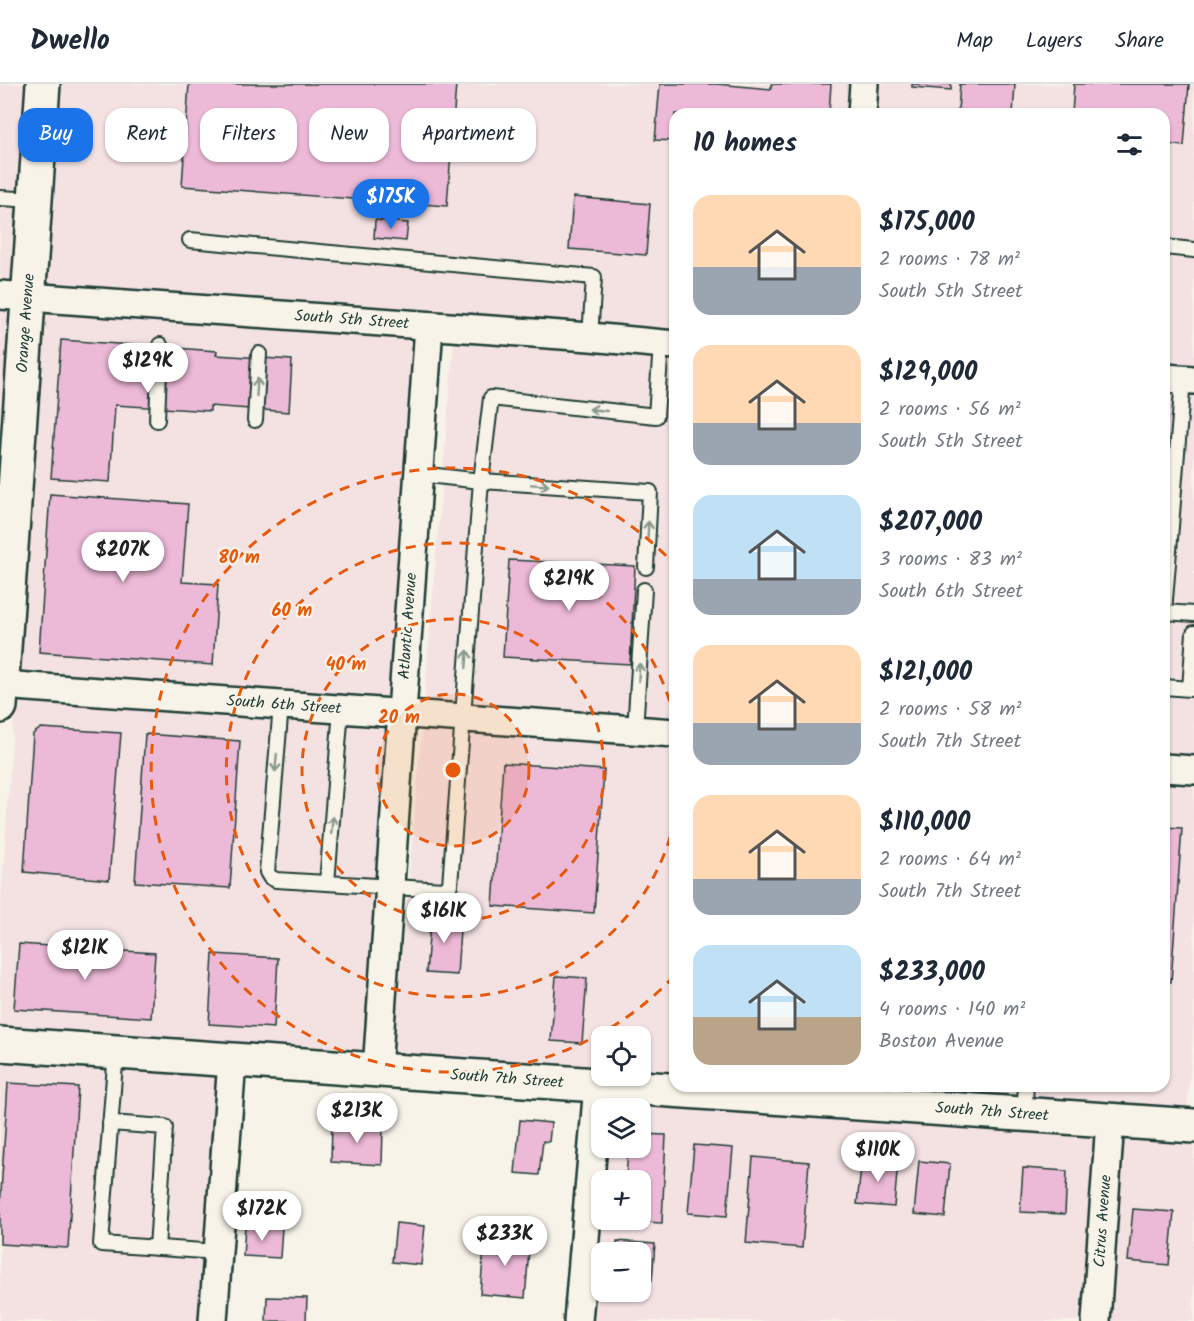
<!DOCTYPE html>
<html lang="en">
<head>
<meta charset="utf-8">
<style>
	:root { --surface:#fff; --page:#f6f6f7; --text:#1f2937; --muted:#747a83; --line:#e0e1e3; --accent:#1a73e8 }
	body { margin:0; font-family:Kalam,sans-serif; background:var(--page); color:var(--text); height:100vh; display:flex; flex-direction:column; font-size:22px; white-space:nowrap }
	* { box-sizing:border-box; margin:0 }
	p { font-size:20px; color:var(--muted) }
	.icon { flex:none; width:33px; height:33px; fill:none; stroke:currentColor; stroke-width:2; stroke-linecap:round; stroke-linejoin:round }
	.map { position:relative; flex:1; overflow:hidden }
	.drawer { position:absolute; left:669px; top:24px; width:501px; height:984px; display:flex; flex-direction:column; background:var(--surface); border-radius:18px; box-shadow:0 2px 4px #0004 }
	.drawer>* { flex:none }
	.banner { position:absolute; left:18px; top:24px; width:561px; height:54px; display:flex; gap:12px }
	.fabs { position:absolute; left:591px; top:942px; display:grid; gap:12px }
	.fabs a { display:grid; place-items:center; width:60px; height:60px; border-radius:12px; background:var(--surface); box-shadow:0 2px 4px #0004; font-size:30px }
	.price { position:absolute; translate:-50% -51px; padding:0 14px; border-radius:21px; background:#fff; color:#222; font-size:20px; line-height:39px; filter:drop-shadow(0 2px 3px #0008) }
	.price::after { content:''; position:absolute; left:50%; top:36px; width:18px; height:14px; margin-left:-9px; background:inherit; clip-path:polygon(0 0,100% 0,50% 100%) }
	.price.on { background:var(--accent); color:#fff }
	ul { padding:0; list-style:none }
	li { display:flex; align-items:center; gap:18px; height:150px; padding:0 24px }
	li span { display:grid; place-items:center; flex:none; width:168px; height:120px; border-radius:18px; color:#555 }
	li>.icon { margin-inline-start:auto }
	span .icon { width:72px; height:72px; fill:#fffc; stroke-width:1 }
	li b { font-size:26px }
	h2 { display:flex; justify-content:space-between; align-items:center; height:72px; padding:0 24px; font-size:26px }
	.chip { padding:0 21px; border-radius:18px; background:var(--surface); box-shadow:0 2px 4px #0004; font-size:21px; line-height:54px }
	.chip.on { background:var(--accent); color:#fff }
	header { display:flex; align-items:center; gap:36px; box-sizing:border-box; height:84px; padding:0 30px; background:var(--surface); border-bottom:2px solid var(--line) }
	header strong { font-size:28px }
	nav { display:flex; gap:33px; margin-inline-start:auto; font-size:21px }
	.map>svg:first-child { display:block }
	.built { fill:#f4e2e3; fill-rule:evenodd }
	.building { fill:#ecb9d7; stroke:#1f3d34; stroke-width:1.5 }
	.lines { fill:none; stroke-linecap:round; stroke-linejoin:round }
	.service-casing { stroke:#1f3d34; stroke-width:18 }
	.minor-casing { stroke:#1f3d34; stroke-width:32 }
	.tertiary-casing { stroke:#1f3d34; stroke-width:38 }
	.secondary-casing { stroke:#1f3d34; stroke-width:38 }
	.service { stroke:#f7f3e8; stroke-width:14 }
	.minor { stroke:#f7f3e8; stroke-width:27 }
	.tertiary { stroke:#f7f3e8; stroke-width:33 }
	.secondary { stroke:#f7f3e8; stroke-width:33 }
	.oneway { stroke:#8b988e }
	.ring { fill:none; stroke:#e8590c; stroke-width:3; stroke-dasharray:10 8 }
	.labels { text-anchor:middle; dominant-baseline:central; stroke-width:4.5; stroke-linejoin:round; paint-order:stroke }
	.street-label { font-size:16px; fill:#1f3d34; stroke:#f7f3e8 }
	.centre { fill:#e8590c; stroke:#f7f3e8; stroke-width:3 }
	.ring-label { font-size:18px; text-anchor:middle; font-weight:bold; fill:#e8590c; stroke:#f7f3e8; stroke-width:4.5; stroke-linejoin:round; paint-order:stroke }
</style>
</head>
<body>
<header>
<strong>Dwello</strong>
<nav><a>Map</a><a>Layers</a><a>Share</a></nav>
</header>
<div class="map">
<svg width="1194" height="1237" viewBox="0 0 1194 1237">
	<rect width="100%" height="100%" fill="#f7f3e8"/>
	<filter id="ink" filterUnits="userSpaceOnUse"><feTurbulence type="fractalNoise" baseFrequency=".0167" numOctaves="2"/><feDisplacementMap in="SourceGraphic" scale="12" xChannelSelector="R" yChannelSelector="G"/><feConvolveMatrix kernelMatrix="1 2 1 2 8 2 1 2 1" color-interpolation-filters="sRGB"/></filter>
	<g filter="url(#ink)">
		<!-- built -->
		<g class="built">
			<polygon points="0,0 29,0 18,199 0,198"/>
			<polygon points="59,0 849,0 847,30 675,30 675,246 48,201"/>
			<polygon points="879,0 1194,0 1194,283 1164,281 1164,30 876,30"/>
			<polygon points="0,224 16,225 0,433"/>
			<polygon points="46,227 425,254 395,615 17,589"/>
			<polygon points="454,256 675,273 675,636 424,617"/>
			<polygon points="1164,307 1194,309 1194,673 1164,671"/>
			<polygon points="15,615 393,641 364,973 0,950 0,829"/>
			<polygon points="422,643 675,662 675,994 640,992 640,952 602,952 601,989 393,975"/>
			<polygon points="1164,697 1194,699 1194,937 1187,1030 808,1002 1164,1002"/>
			<polygon points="0,976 220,990 201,1237 0,1237"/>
			<path d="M611,1015L1095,1050L1080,1237H593L602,1136H640V1096H605L607,1064H640V1024H611ZM602,1168H640V1208H602Z"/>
			<polygon points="1124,1052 1194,1056 1194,1237 1110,1237"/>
		</g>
		<!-- building -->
		<g class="building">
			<polygon points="189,0 456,0 447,122 182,102"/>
			<polygon points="660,0 717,0 771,5 771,0 831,0 829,30 675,30 675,57 655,56"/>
			<polygon points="912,0 951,0 951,6 912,3"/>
			<polygon points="960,0 1015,0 1013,30 958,26"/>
			<polygon points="1074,0 1189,0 1184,62 1164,60 1164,30 1072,30"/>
			<polygon points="573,113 650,120 646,171 569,165"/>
			<polygon points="375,136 408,139 406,157 374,154"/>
			<polygon points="61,256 217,267 216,271 292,276 289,328 210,322 210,327 115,321 110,398 51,394"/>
			<polygon points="50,410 188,420 182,498 218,500 213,581 39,568"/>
			<polygon points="509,476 635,482 630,580 503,573"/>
			<polygon points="41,644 121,649 109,796 24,788 33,650"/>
			<polygon points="145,650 240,657 230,804 135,798"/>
			<polygon points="503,679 604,686 594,829 493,822"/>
			<polygon points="1164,743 1182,744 1171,898 1164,897"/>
			<polygon points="431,829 461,831 457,891 426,889"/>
			<polygon points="19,860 155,869 151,934 14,925"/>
			<polygon points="213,870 278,874 274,944 209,940"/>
			<polygon points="556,892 587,894 582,959 551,957"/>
			<polygon points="8,999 78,1003 68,1164 0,1160 0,1124"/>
			<polygon points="520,1036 551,1039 549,1058 543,1057 539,1091 515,1089"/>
			<polygon points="332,1040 383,1043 382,1081 331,1078"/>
			<polygon points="640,1050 666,1051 662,1139 624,1137 624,1136 640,1136 640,1096 626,1096 628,1064 640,1064"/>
			<polygon points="694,1061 733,1064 727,1132 688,1129"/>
			<polygon points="753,1073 809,1078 802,1164 746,1159"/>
			<polygon points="862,1074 898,1078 894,1123 857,1120"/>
			<polygon points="919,1077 950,1080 945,1133 914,1130"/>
			<polygon points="1023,1084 1067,1087 1065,1130 1020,1128"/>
			<polygon points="1133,1125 1174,1128 1169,1181 1128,1177"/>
			<polygon points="396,1139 425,1142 421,1181 392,1178"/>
			<polygon points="245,1141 282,1143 280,1174 243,1172"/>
			<polygon points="485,1152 530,1155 525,1214 480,1210"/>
			<polygon points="617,1157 655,1160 652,1196 640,1195 640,1168 616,1168"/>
			<polygon points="267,1213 307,1214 306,1237 266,1237"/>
		</g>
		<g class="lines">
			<!-- service casing -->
			<g class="service-casing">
				<g id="service">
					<polyline points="0,114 35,116"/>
					<polyline points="190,156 594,193 590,253"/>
					<polyline points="1164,163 1194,166"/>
					<polyline points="157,336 160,261"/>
					<polyline points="255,336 259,270"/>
					<polyline points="419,390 481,397 650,408 646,483"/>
					<polyline points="1164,528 1183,295"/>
					<polyline points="1164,528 1194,530"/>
					<polyline points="1164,603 1190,605 1194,549"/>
					<polyline points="281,621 267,788 270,793 276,796 444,806 450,801 481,397 491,314 656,332 661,260"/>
					<polyline points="635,646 644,506"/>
					<polyline points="327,799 341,625"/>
					<polyline points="116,967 101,1160 218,1168"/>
					<polyline points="1024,1031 1026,1002"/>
					<polyline points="110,1039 165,1043 157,1164"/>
				</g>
			</g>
			<!-- minor casing -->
			<g class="minor-casing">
				<g id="minor">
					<polyline points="862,30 864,0"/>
					<polyline points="0,211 590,253 675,261"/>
					<polyline points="1164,294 1194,296"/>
					<polyline points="1,601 675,649"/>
					<polyline points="1164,684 1194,686"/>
					<polyline points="377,986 429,242"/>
					<polyline points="213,1237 232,976"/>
					<polyline points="578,1237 598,1001"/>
					<polyline points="1096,1237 1110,1037"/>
				</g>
			</g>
			<!-- tertiary casing -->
			<g class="tertiary-casing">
				<polyline id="tertiary" points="0,960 1194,1042"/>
			</g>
			<!-- secondary casing -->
			<g class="secondary-casing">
				<polyline id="secondary" points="0,622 43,0"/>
			</g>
			<!-- service -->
			<use href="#service" class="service"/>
			<!-- minor -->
			<use href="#minor" class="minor"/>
			<!-- tertiary -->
			<use href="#tertiary" class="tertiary"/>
			<!-- secondary -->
			<use href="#secondary" class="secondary"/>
		</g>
		<!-- one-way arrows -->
		<defs><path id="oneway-shaft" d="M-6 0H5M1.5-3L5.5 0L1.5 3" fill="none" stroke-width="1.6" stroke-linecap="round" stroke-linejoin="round" transform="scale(1.5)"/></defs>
		<g class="oneway">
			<use href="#oneway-shaft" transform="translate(257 303) rotate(-87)"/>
			<use href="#oneway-shaft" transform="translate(598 326) rotate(-174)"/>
			<use href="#oneway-shaft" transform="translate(540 401) rotate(4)"/>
			<use href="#oneway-shaft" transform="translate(648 446) rotate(-87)"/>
			<use href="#oneway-shaft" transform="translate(467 575) rotate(-85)"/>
			<use href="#oneway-shaft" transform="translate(639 588) rotate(-86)"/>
			<use href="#oneway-shaft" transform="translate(276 679) rotate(95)"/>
			<use href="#oneway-shaft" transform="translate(332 741) rotate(-85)"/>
		</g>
	</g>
	<!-- distance rings -->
	<circle cx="453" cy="686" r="76" fill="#e8590c" fill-opacity=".12"/>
	<g class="ring">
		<circle cx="453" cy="686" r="76"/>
		<circle cx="453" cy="686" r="151"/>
		<path d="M675 735A227 227 0 1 1 675 637"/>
		<path d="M674 892A302 302 0 1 1 674 480"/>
	</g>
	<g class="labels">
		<!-- street labels -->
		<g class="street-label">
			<text transform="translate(352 236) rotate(4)">South 5th Street</text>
			<text transform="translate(26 239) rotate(-86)">Orange Avenue</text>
			<text transform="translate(408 542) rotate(-86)">Atlantic Avenue</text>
			<text transform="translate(284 621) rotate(4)">South 6th Street</text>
			<text transform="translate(507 995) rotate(4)">South 7th Street</text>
			<text transform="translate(992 1028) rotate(4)">South 7th Street</text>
			<text transform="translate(1103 1137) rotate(-86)">Citrus Avenue</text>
		</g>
	</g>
	<circle cx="453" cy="686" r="9" class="centre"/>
	<g class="ring-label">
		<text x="239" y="479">80 m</text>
		<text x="292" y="532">60 m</text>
		<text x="346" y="586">40 m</text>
		<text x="399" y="639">20 m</text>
	</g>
</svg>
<div class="fabs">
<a><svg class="icon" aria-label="locate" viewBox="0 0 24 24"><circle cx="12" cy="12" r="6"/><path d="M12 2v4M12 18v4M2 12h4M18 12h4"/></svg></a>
<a><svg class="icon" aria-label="layers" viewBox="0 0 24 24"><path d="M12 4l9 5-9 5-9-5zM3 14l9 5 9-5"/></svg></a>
<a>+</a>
<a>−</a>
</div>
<b class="price on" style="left:391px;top:146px">$175K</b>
<b class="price" style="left:148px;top:310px">$129K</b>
<b class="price" style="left:123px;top:499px">$207K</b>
<b class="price" style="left:569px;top:528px">$219K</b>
<b class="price" style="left:444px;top:860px">$161K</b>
<b class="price" style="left:85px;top:897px">$121K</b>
<b class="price" style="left:357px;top:1060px">$213K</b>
<b class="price" style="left:878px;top:1099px">$110K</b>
<b class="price" style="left:262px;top:1158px">$172K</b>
<b class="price" style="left:505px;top:1183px">$233K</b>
<div class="banner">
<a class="chip on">Buy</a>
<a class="chip">Rent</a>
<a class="chip">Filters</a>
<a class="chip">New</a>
<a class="chip">Apartment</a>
</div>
<section class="drawer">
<h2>10 homes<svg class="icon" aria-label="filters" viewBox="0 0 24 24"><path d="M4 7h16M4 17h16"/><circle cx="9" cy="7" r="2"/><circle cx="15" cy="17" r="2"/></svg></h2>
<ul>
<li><span style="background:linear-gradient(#ffd9b3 60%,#9aa5b1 0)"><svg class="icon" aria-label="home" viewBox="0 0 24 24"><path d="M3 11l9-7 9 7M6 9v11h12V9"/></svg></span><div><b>$175,000</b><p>2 rooms · 78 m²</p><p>South 5th Street</p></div></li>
<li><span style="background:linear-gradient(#ffd9b3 65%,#9aa5b1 0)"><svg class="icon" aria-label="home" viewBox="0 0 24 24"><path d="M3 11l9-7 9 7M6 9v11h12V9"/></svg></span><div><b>$129,000</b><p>2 rooms · 56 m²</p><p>South 5th Street</p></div></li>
<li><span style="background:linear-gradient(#bfe0f5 70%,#9aa5b1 0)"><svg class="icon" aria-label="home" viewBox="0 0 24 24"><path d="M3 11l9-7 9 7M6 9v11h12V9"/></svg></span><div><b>$207,000</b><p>3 rooms · 83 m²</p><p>South 6th Street</p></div></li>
<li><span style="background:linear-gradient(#ffd9b3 65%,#9aa5b1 0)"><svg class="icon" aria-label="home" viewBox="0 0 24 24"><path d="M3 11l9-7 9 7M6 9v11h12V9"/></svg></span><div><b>$121,000</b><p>2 rooms · 58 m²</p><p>South 7th Street</p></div></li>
<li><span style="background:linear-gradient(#ffd9b3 70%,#9aa5b1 0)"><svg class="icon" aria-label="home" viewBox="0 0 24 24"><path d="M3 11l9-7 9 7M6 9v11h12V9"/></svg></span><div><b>$110,000</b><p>2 rooms · 64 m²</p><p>South 7th Street</p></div></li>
<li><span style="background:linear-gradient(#bfe0f5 60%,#b9a48a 0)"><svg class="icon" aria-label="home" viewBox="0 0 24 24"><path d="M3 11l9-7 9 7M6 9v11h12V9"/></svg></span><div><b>$233,000</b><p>4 rooms · 140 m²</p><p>Boston Avenue</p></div></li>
</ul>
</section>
</div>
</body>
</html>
